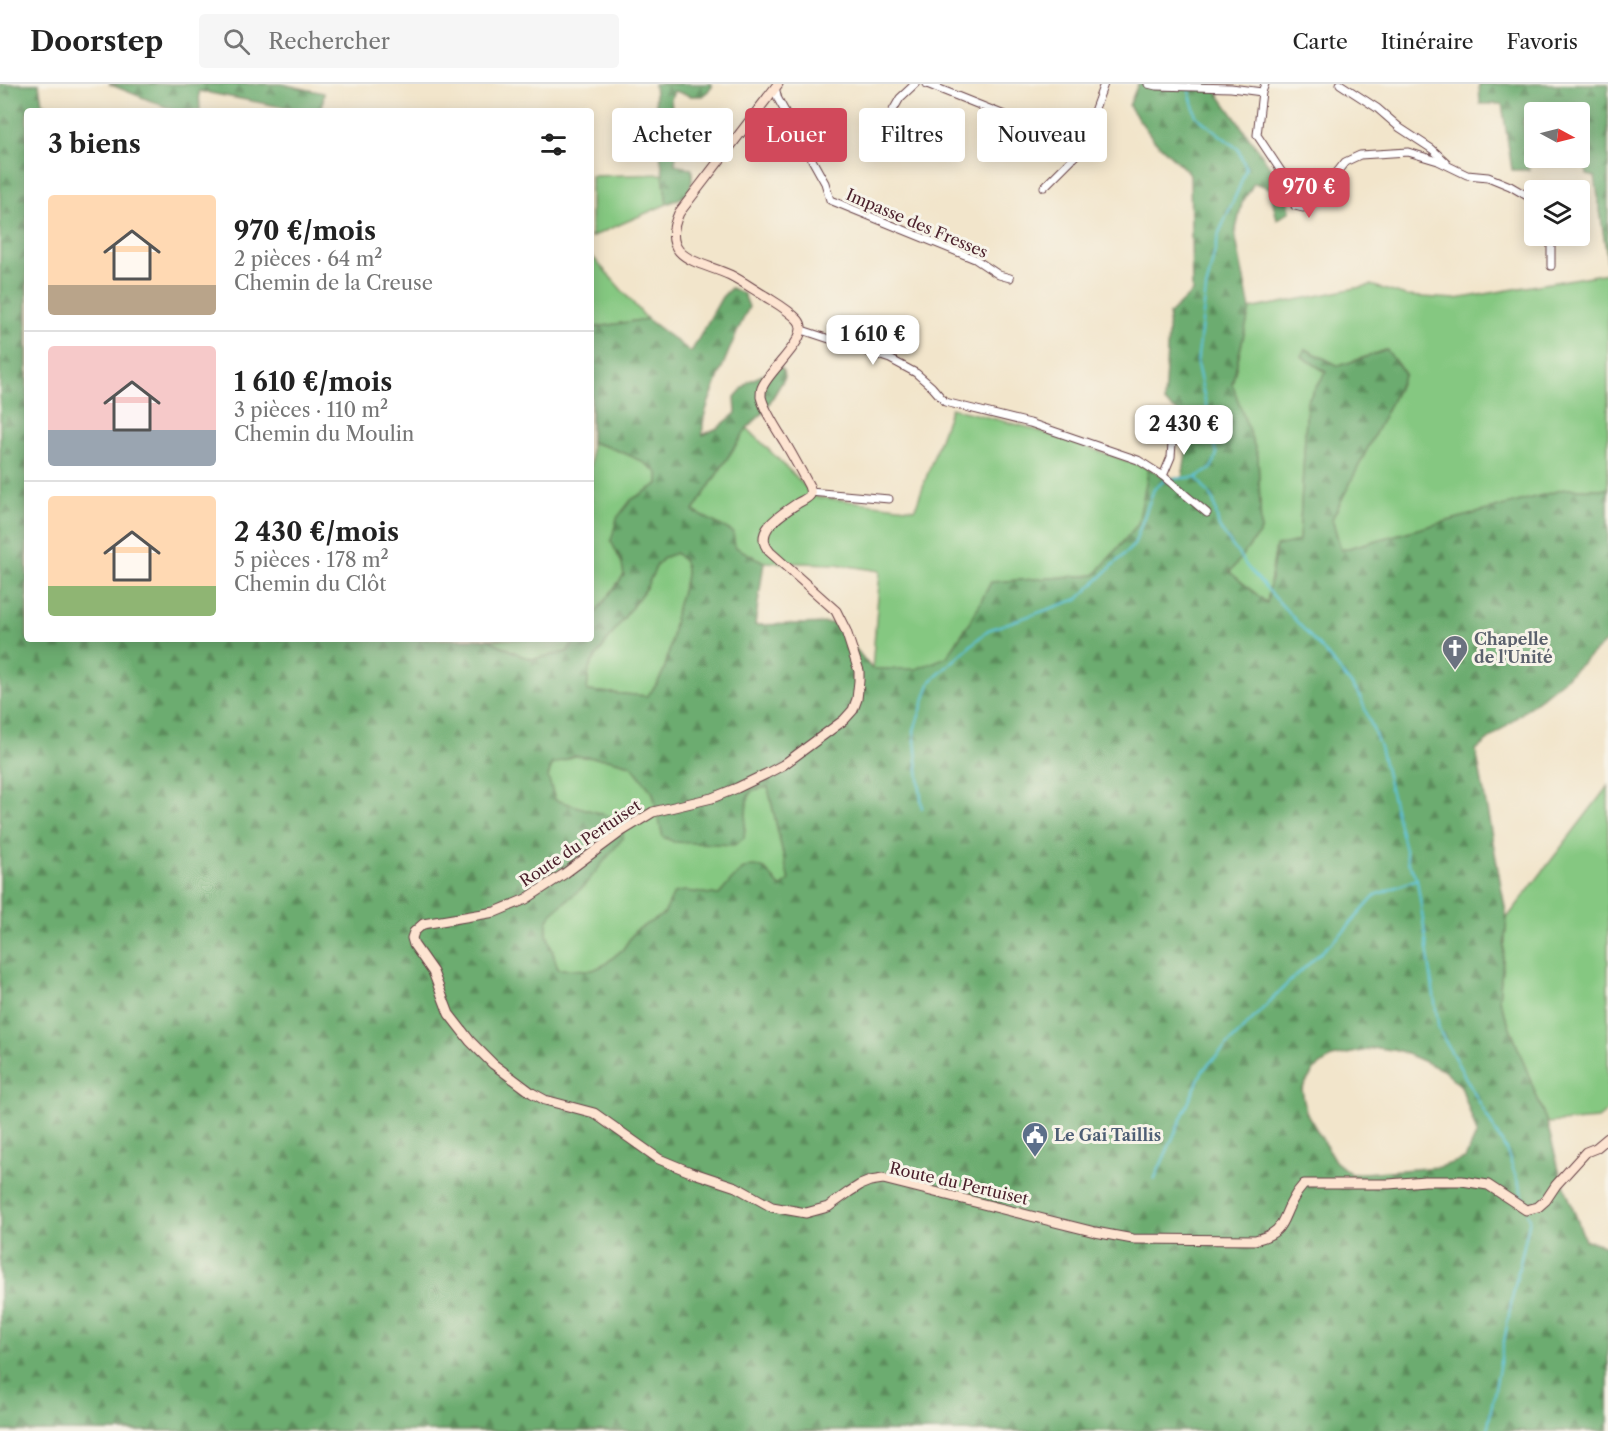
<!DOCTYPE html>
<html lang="fr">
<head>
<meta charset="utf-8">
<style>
	:root { --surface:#fff; --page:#f6f6f6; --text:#222; --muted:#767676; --line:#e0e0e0; --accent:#d1495b }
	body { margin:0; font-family:"Libre Caslon Text",serif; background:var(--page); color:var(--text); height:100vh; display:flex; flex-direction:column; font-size:22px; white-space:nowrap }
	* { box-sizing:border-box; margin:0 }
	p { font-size:20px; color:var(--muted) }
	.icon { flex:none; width:33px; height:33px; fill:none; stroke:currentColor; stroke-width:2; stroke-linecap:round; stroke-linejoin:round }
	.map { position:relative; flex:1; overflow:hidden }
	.sheet { position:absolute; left:24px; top:24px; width:570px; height:534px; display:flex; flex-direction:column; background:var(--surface); border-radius:6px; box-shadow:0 3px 15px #0003 }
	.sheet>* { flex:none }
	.guide { position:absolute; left:612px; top:24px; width:570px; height:54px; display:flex; gap:12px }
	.needle { width:39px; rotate:97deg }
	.fabs { position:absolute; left:1524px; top:18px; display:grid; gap:12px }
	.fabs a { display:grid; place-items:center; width:66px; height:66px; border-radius:6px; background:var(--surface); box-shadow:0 3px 15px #0003; font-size:30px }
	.price { position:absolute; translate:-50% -51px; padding:0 14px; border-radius:12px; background:#fff; color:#222; font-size:20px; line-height:39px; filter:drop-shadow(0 2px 3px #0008) }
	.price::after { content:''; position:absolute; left:50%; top:36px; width:18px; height:14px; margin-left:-9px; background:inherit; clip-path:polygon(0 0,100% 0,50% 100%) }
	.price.on { background:var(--accent); color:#fff }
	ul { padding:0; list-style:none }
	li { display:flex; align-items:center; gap:18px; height:150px; padding:0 24px }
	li+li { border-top:2px solid var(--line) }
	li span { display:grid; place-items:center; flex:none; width:168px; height:120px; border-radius:6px; color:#555 }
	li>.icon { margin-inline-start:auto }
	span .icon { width:72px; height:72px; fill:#fffc; stroke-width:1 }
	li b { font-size:26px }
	h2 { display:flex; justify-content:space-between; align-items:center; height:72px; padding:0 24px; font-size:26px }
	.tag { padding:0 21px; border-radius:6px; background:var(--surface); box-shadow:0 3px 15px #0003; font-size:21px; line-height:54px }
	.tag.on { background:var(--accent); color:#fff }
	header { display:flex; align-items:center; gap:36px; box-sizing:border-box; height:84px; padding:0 30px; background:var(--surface); border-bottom:2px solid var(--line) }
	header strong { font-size:28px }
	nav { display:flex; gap:33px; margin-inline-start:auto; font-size:21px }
	.search { width:420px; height:54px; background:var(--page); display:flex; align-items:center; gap:15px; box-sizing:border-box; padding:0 21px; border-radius:6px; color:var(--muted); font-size:22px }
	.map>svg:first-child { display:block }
	.green { fill:#85c881; stroke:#687456; stroke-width:1.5 }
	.forest { fill:url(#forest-firs); stroke:#5b664d; stroke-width:1.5; fill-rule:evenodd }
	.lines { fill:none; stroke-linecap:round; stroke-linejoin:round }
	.stream { stroke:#5fc5dc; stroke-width:2 }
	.street-casing { stroke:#633d43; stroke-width:9 }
	.secondary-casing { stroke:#633d43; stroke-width:11 }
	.street { stroke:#fff; stroke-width:7 }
	.secondary { stroke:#fde4d1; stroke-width:9 }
	.labels { text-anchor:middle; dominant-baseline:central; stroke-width:6; stroke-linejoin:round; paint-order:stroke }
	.street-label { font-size:16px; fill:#4a1f2b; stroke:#f7f3e8 }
	.worship-label { font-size:16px; font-weight:bold; fill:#5b616d; stroke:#f7f3e8; text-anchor:start }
	.service-label { font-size:16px; font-weight:bold; fill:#4e5e75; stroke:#f7f3e8; text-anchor:start }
</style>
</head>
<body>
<header>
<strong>Doorstep</strong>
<div class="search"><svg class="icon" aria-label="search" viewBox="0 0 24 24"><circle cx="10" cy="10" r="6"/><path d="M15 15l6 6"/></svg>Rechercher</div>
<nav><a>Carte</a><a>Itinéraire</a><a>Favoris</a></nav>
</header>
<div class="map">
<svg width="1608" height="1347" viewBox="0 0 1608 1347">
	<defs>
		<pattern id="forest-firs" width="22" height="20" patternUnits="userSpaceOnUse" patternTransform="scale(1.5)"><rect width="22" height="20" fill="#6cac6f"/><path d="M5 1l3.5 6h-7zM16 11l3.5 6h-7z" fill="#5b8b5b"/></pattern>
	</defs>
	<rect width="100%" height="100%" fill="#f7f3e8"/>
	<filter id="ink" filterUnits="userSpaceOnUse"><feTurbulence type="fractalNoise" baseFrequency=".0167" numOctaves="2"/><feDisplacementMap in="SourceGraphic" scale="12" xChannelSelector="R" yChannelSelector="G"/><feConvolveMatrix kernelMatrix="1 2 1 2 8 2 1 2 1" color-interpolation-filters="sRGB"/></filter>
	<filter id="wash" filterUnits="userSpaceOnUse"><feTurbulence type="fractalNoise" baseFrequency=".008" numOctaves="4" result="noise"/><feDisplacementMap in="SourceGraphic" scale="24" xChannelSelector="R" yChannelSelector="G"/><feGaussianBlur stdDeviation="1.35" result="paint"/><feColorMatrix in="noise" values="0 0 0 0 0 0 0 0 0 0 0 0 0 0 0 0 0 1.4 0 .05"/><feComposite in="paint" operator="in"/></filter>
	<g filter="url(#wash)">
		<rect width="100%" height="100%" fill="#f2e5cb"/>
		<!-- green -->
		<g class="green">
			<polygon points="663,90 667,120 591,153 591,92"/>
			<polygon points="591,171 647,235 591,244"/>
			<polygon points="1608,189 1608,405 1565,405 1341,466 1332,435 1405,290 1386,266 1339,282 1306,265 1301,272 1326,288 1307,317 1299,457 1276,463 1267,519 1229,488 1261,447 1258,372 1232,300 1250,225 1371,201 1406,212 1456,215"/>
			<polygon points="951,324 1027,343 1149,384 1138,440 1095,491 991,498 973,533 947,573 916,586 872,585 880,487 836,480 764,478 734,463 693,427 747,344 816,413 915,425"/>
			<path d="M591,358C613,364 640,373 658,389V400L631,416L611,457L622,479L624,491L591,535Z"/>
			<path d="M676,469C682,475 687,479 686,488C686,500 679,513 677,525C670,555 671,589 647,612L587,607L589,584L595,574L647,502L657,481L665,473Z"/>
			<polygon points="488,555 577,555 567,568 533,575 522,572"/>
			<polygon points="574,672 608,675 631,681 653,709 663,753 744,754 747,717 752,706 768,703 789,797 780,803 765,785 743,785 719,811 685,807 664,830 635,847 623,865 604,881 593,886 558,885 547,850 547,838 553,827 583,803 622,736 555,716 548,693 552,681"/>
			<polygon points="1608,702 1608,1027 1598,1035 1547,1039 1499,915 1507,834"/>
		</g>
		<!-- forest -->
		<g class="forest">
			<path d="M0,0H39L42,19L57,27H27V555H488L522,572L533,575L567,568L577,555H591V535L624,491L622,479L611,457L617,434L631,416L658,400V389C640,373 613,364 591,358V244L647,235L691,268L722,213L731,204L744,210L749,223C735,251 723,280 712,310C707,323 701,337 703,351L719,343L736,329L735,313L749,297L780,283L784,287L785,293L764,328L747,344L693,427L733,448L735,463L764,478L755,541L835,539L872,585H916L947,573L973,533L991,498L1095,491L1138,440L1149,384L1163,392L1182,395L1191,338L1164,318L1169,230L1192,208L1190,90L1154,56L1129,22L1138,0H1211L1286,105L1290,127L1277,136L1270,104L1254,99L1242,119L1235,150L1250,225L1232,300L1258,372L1261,447L1230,488L1267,519L1276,462L1299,457L1307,317L1326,288L1301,272L1305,265L1339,282L1387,266L1405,290L1332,435L1341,466L1565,405H1608V556L1563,596L1476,666L1507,834L1499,915L1547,1039L1560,1090L1585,1156L1608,1162V1347H0ZM676,469C682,475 687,479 686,489C686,500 679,513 677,525C670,555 671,589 647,612L587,607L589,584L595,574L647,502L657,481L665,473ZM574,672L608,675L631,681L653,709L663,753L674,758L734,761L744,754L747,717L752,706L768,703L789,797L780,803C775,798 770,789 764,785C745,773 730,799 719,811L685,807L674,809L664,830L635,847L623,865L604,881L593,886L558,885L547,850V838L554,827L583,803L623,754L622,736L555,716L548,693L552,681ZM1377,964L1400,967L1443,986L1461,1002L1477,1049L1465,1075L1439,1083L1351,1090L1335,1077L1306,1028L1302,1005L1314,986L1332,973Z"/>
			<polygon points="109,0 282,0 324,9 322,27 303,27 199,7 200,27 171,27 171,25"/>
			<polygon points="654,0 712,0 712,3 703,12 691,12 674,7 671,15 676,70 675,80 692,85 692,97 688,111 667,120 660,68"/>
			<polygon points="1479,0 1608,0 1608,182 1595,93 1587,91 1580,28 1534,28 1534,33 1523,35 1529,86 1512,86 1502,20 1480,20"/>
		</g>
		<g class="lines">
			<!-- stream -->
			<g class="stream">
				<polyline points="1189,7 1196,32 1238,65 1246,84 1239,104 1219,149 1206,205 1197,280 1217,370 1211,385 1196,393 1213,415 1219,443 1248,484 1328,572 1359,610 1380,663 1408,778 1417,795 1439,946 1507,1068 1526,1121"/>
				<polyline points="1171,395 1197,393"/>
				<polyline points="922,724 914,646 931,597 988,546 1078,515 1134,461 1154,405 1165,396"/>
				<polyline points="1154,1096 1203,986 1284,903 1344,847 1376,811 1417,795"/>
				<polyline points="1487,1347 1513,1210 1530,1135 1528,1130"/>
			</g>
		</g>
	</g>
	<g filter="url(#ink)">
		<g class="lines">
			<!-- street casing -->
			<g class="street-casing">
				<g id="street">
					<polyline points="927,0 1022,38"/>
					<polyline points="1148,0 1156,2 1231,4 1262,8 1257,51 1289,99 1295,122 1303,124 1312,120 1345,78 1360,71 1408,68 1438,77 1467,91 1488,93 1510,102 1534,116"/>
					<polyline points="1340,0 1377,24 1400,44 1432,65 1446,78"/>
					<polyline points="775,3 778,15 825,99 830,116 975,175 999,191 1010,194"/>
					<polyline points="1262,8 1265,0"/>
					<polyline points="892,28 900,14 915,0"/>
					<polyline points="1044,103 1075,72 1086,49 1104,0"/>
					<polyline points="1551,182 1551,152"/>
					<polyline points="802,246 890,275 916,289 932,303 945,318 1030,339 1138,376 1163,392 1207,429"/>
					<polyline points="1163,392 1171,373 1173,345"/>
					<polyline points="810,408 889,415"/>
				</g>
			</g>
			<!-- secondary casing -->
			<g class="secondary-casing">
				<path id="secondary" d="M778,0L679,129C658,176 700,177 730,191C742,197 753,205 765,212C776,219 789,226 798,236C813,253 768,286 762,304C761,306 761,310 761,313C764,326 777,346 784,357C793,372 801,387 809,402C810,405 811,407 810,411C808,414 802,417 798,419C782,430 751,447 770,468L836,527L846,547L859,587V597L857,615L853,626L844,636L783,681L766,690L737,704L712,714L653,728L622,747L564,790L526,815L495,828L423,840L414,848L412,854L414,861L433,888L449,930L470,957L493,980L532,1009L545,1016L594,1029L659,1075L688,1087L736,1103L772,1123L806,1129L828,1123L849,1108L860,1101L870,1097L883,1095L1095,1148L1133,1155L1255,1156C1287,1148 1280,1135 1295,1112C1297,1108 1301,1104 1304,1100H1389L1425,1097H1462L1488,1101L1526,1126L1538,1123L1546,1116L1556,1101L1586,1068L1596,1064L1608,1054"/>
			</g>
			<!-- street -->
			<use href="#street" class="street"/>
			<!-- secondary -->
			<use href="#secondary" class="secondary"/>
		</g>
	</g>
	<!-- icons -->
	<defs>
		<g id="church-pin" transform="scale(1.35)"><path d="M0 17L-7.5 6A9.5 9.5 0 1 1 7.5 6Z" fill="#6b7280" stroke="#f7f3e8"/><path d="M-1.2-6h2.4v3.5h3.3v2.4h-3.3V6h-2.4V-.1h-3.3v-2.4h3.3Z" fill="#fff"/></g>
		<g id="civic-pin" transform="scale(1.35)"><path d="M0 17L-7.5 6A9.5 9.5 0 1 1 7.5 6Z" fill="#5c6f8a" stroke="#f7f3e8"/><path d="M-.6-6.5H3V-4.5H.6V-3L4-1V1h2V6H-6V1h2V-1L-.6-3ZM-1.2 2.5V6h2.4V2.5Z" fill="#fff"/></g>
	</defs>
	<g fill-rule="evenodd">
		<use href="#church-pin" x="1455" y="564"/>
		<use href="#civic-pin" x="1035" y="1051"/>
	</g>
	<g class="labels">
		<!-- street labels -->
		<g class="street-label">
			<text transform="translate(917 139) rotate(23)">Impasse des Fresses</text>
			<text transform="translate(580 759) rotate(-34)">Route du Pertuiset</text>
			<text transform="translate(959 1099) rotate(13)">Route du Pertuiset</text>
		</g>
		<!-- worship labels -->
		<g class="worship-label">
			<text x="1474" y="555">Chapelle<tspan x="1474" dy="18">de l'Unité</tspan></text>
		</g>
		<!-- service labels -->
		<g class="service-label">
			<text x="1054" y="1051">Le Gai Taillis</text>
		</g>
	</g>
</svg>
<div class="fabs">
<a><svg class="needle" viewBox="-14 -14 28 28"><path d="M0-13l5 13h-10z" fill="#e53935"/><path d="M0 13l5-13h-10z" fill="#767676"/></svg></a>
<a><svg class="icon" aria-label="layers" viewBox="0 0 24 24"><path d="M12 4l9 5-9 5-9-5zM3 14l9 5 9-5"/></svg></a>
</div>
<b class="price on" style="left:1309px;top:135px">970 €</b>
<b class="price" style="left:873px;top:282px">1 610 €</b>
<b class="price" style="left:1184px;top:372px">2 430 €</b>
<div class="guide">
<a class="tag">Acheter</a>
<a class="tag on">Louer</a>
<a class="tag">Filtres</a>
<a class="tag">Nouveau</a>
</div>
<section class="sheet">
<h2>3 biens<svg class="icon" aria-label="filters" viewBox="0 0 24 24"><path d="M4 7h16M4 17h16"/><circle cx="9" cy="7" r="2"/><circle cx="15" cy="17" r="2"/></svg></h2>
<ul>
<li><span style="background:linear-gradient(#ffd9b3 75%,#b9a48a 0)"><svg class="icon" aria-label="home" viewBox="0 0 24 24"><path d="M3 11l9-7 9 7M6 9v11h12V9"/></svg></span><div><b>970 €/mois</b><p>2 pièces · 64 m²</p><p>Chemin de la Creuse</p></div></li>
<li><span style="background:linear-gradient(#f6c9c9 70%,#9aa5b1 0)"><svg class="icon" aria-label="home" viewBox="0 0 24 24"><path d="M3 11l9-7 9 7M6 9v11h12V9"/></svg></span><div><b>1 610 €/mois</b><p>3 pièces · 110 m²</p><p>Chemin du Moulin</p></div></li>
<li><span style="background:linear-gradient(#ffd9b3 75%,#8fb573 0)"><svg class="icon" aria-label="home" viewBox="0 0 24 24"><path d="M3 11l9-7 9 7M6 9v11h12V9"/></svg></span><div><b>2 430 €/mois</b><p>5 pièces · 178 m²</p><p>Chemin du Clôt</p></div></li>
</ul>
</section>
</div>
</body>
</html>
